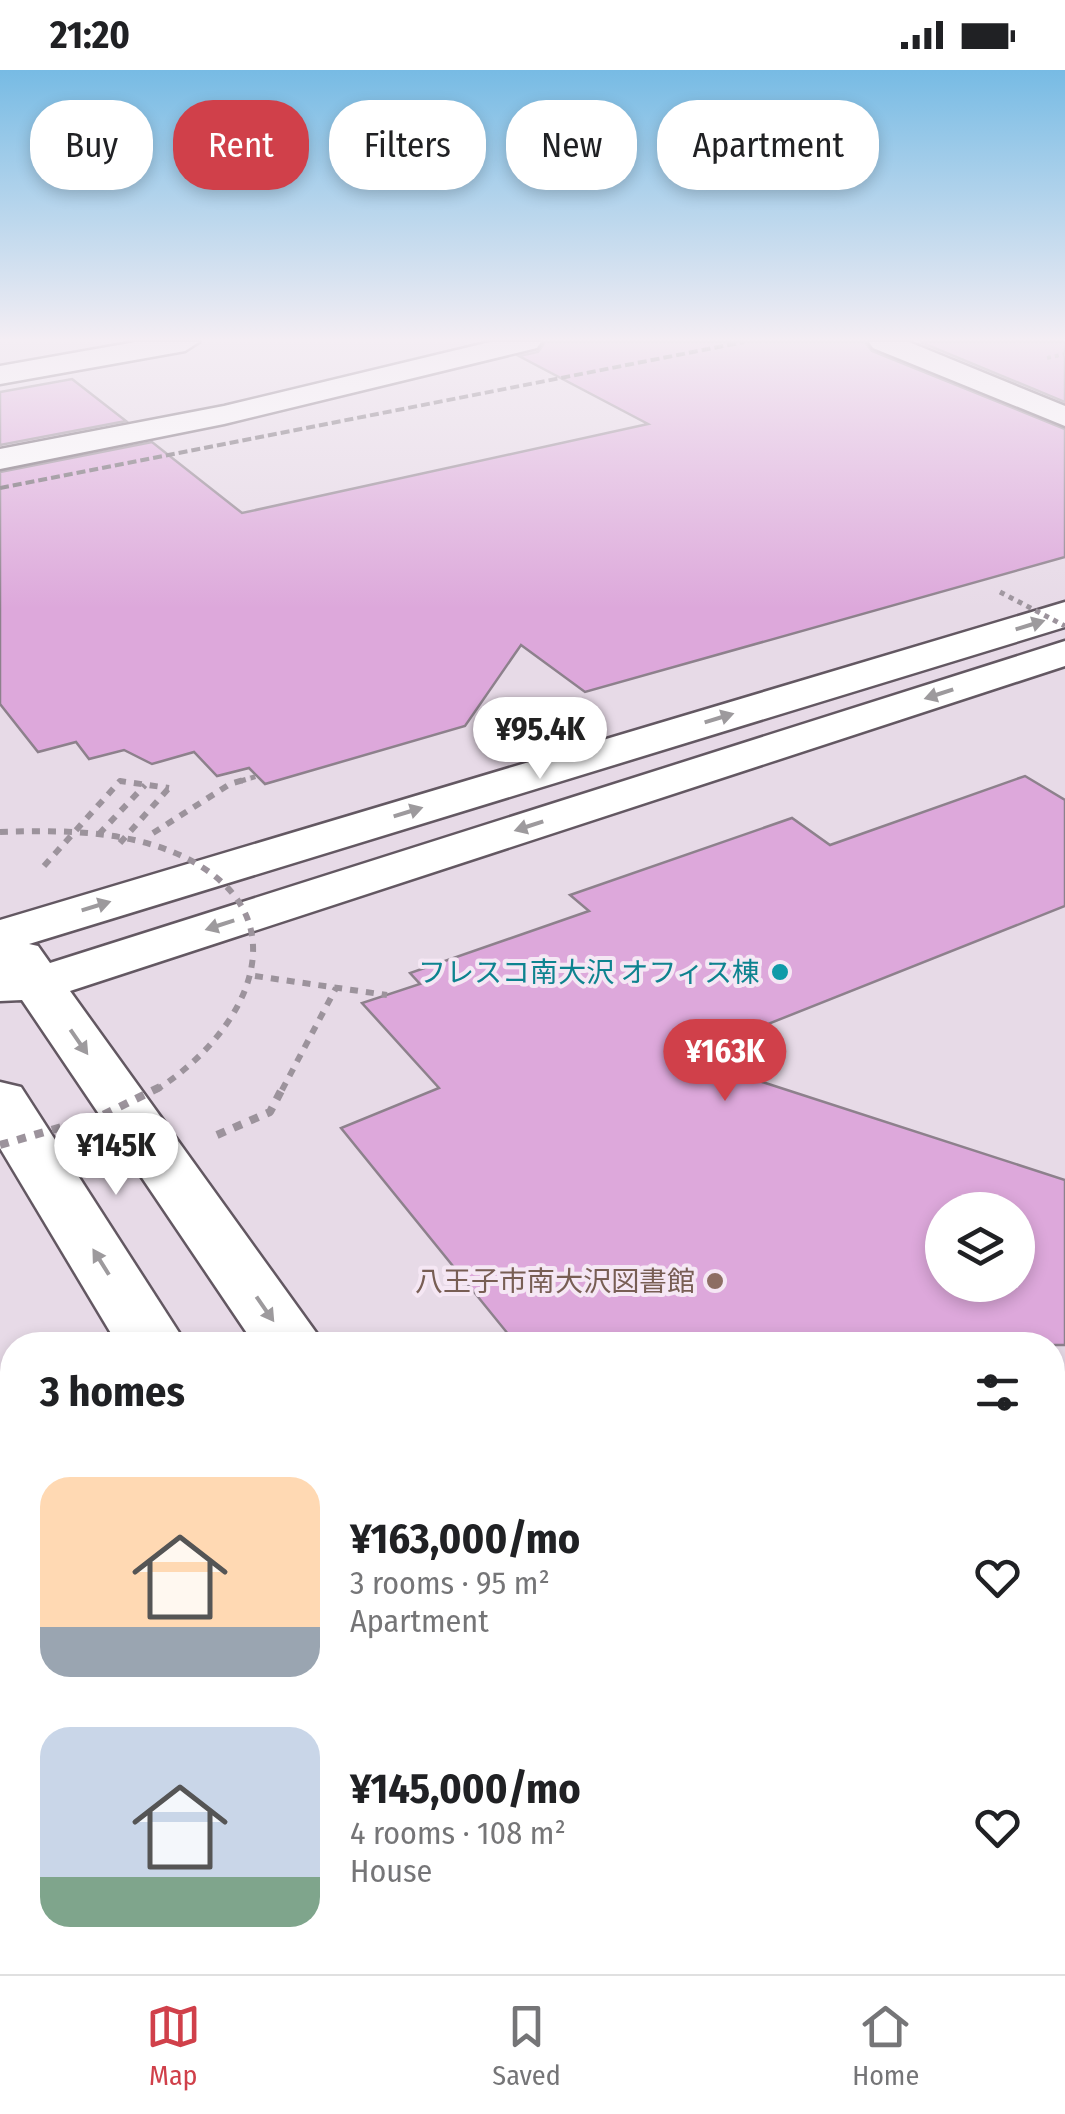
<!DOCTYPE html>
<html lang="en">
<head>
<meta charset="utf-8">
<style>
	:root { --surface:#fff; --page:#f6f6f6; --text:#202124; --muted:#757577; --line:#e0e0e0; --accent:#d0404a }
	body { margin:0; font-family:"Fira Sans Condensed","Noto Sans JP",sans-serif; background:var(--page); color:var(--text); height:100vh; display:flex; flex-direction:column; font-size:38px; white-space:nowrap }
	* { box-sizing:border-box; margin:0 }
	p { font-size:32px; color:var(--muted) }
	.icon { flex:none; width:55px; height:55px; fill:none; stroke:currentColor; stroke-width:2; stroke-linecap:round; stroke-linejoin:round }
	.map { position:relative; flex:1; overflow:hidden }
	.details { position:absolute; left:0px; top:1262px; width:1065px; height:642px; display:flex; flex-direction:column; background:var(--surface); border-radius:40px 40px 0 0; box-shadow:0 5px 15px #0003 }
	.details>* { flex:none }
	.hud { position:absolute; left:30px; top:30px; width:1005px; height:90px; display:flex; gap:20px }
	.controls { position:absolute; left:925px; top:1122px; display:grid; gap:20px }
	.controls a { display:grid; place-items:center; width:110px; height:110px; border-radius:50%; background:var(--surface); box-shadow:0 5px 15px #0003; font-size:50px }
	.price { position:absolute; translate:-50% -85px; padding:0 22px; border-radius:35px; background:#fff; color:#222; font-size:32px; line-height:65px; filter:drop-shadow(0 2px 5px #0008) }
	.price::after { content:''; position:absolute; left:50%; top:60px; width:30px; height:22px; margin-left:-15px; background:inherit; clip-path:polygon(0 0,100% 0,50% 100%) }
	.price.active { background:var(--accent); color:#fff }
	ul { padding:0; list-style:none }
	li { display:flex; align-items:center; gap:30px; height:250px; padding:0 40px }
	li span { display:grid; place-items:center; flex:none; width:280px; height:200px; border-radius:30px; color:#555 }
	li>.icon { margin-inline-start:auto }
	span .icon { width:120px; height:120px; fill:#fffc; stroke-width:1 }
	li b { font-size:42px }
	h2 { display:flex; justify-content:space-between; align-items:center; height:120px; padding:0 40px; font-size:42px }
	.pill { padding:0 35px; border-radius:40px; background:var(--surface); box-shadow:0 5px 15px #0003; font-size:35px; line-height:90px }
	.pill.active { background:var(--accent); color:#fff }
	.status { display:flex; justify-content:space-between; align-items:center; height:70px; padding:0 50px; background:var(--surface); direction:ltr }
	.status svg { height:28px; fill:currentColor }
	.dock { display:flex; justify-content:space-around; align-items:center; height:140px; border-top:2px solid var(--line); background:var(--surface); font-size:28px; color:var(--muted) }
	.dock a { display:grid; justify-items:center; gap:5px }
	.dock .active { color:var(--accent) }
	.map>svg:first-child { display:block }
	.building { fill:#dda8db; stroke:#8d818c; stroke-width:2.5; fill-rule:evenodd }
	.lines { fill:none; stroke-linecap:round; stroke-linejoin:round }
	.street-casing { stroke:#635862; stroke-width:5 }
	.secondary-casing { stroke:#635862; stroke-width:5 }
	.path-far4 { stroke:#9c939c; stroke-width:4; stroke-dasharray:4 4; stroke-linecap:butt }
	.path-far3 { stroke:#9c939c; stroke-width:5; stroke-dasharray:5 5; stroke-linecap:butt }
	.path-far2 { stroke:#9c939c; stroke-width:6; stroke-dasharray:8 8; stroke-linecap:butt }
	.path-far1 { stroke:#9c939c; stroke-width:8; stroke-dasharray:9 9; stroke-linecap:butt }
	.path { stroke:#9c939c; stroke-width:9; stroke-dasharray:11 11; stroke-linecap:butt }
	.street { fill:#fff; fill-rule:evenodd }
	.secondary { fill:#fff; fill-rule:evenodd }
	.rail { stroke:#605960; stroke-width:4; stroke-dasharray:9 4; stroke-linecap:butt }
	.path-bridge-far2 { stroke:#9c939c; stroke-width:5; stroke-dasharray:5 5; stroke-linecap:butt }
	.path-bridge-far1 { stroke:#9c939c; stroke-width:6; stroke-dasharray:8 8; stroke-linecap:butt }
	.path-bridge { stroke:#9c939c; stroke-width:8; stroke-dasharray:9 9; stroke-linecap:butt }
	.oneway { fill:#9d9a9d }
	.culture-dot { fill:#0f9aa8; stroke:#f5e7f4; stroke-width:4 }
	.education-dot { fill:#8d6e63; stroke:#f5e7f4; stroke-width:4 }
	.labels { text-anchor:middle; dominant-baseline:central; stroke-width:8; stroke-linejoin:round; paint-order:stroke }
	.culture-label { font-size:28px; fill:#0d838f; stroke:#f5e7f4; text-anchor:end }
	.education-label { font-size:28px; fill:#785e54; stroke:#f5e7f4; text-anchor:end }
</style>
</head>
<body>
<div class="status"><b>21:20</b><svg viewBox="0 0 49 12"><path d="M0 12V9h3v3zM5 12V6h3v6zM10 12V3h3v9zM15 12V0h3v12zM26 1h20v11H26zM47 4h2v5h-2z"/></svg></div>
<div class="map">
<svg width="1065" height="1904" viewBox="0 0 1065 1904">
	<rect width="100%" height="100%" fill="#e7dae7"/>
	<!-- building -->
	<g class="building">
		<polygon points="545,272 865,272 872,281 1065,359 1065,487 585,622 521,575 465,656 265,714 249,698 217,706 194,682 152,694 124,680 89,689 76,672 38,682 0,634 0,402 152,372 242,443 648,354 519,286 538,282"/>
		<polygon points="920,272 1065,272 1065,332"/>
		<polygon points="72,309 126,351 0,375 0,322"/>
		<path d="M1025,706L1065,730V836L685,987L1065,1110V1275H517L341,1058L439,1018L362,933L420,914L410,903L589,841L570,825L792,748L830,775ZM942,1140H1018V1215H942Z"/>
	</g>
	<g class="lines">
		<!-- street casing -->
		<g class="street-casing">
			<g id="street">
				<polygon points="490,272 541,272 537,278 224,354 0,399 0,379 224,336"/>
				<polygon points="869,272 909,272 1065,336 1065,356 873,278"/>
			</g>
		</g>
		<!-- secondary casing -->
		<g class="secondary-casing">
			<g id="secondary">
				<polygon points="135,272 199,272 185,281 0,314 0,296"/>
				<polygon points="1065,532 1065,557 29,874 38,876 50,893 1065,571 1065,596 70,921 325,1275 255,1275 22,930 0,931 0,850"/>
				<polygon points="0,1012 21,1017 187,1275 118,1275 0,1078"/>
				<polygon points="566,1892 664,1892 669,1904 571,1904"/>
				<polygon points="785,1892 886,1892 891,1904 790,1904"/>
			</g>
		</g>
		<!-- path-far4 -->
		<polyline class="path-far4" points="1047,288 1065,284"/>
		<!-- path-far3 -->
		<polyline class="path-far3" points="241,711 257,706"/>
		<!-- path-far2 -->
		<g class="path-far2">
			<polyline points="153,763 230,714 250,708"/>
			<polyline points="99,764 145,715"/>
			<polyline points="120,773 168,719"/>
			<polyline points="44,796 120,711 169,718"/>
			<polyline points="255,906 387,925"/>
			<polyline points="282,1020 336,918"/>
		</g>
		<!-- path-far1 -->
		<polyline class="path-far1" points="217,1065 270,1042 283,1017"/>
		<!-- path -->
		<polyline class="path" points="357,1904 371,1892"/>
		<!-- street -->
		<use href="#street" class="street"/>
		<!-- secondary -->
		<use href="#secondary" class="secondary"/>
		<!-- rail -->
		<polyline class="rail" points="0,418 744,272"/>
		<!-- path-bridge-far2 -->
		<polyline class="path-bridge-far2" points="1000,522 1065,556"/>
		<!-- path-bridge-far1 -->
		<path class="path-bridge-far1" d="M0,762C60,760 124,760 180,785C308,845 247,963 156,1020"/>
		<!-- path-bridge -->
		<polyline class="path-bridge" points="0,1075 103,1045 160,1017"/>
	</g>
	<!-- one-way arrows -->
	<defs><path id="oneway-solid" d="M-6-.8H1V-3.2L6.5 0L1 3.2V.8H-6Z" transform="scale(2.5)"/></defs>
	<g class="oneway">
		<use href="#oneway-solid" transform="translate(1030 555) rotate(-17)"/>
		<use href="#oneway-solid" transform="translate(939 624) rotate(162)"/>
		<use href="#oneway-solid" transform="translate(719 648) rotate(-17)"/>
		<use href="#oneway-solid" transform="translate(408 742) rotate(-17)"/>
		<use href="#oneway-solid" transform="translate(529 756) rotate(162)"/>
		<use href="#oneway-solid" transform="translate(96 836) rotate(-17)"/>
		<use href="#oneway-solid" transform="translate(220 855) rotate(162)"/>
		<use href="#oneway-solid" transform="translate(79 972) rotate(55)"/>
		<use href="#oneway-solid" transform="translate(101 1192) rotate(-122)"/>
		<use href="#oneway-solid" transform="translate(265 1239) rotate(55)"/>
	</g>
	<!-- sky -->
	<linearGradient id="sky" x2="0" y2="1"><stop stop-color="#77bbe4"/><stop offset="0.5" stop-color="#f4eef4"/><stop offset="1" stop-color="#f4eef4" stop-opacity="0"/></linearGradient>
	<rect width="1065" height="539" fill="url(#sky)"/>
	<!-- markers -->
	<circle class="culture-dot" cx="780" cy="902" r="10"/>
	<circle class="education-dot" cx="715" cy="1211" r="10"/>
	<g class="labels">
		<!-- culture labels -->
		<g class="culture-label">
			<text x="760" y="902">フレスコ南大沢 オフィス棟</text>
		</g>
		<!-- education labels -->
		<g class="education-label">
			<text x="695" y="1211">八王子市南大沢図書館</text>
		</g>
	</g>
</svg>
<div class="controls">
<a><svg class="icon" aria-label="layers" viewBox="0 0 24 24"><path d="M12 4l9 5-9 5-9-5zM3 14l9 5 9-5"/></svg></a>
</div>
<b class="price" style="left:540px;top:712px">¥95.4K</b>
<b class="price active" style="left:725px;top:1034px">¥163K</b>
<b class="price" style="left:116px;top:1128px">¥145K</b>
<div class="hud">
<a class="pill">Buy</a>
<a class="pill active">Rent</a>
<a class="pill">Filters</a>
<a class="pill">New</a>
<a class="pill">Apartment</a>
</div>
<section class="details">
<h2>3 homes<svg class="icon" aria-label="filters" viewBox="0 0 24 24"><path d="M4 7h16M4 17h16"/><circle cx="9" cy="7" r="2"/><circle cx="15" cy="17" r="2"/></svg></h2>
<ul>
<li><span style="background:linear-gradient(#ffd9b3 75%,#9aa5b1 0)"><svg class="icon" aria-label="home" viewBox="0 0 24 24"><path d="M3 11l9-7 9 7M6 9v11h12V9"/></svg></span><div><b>¥163,000/mo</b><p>3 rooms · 95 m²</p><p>Apartment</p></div><svg class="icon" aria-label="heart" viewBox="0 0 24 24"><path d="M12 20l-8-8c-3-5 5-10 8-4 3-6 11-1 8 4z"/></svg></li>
<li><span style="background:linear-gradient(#c9d6e8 75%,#7fa58c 0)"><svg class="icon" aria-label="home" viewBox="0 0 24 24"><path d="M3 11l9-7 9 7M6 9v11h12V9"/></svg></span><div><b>¥145,000/mo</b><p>4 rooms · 108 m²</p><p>House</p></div><svg class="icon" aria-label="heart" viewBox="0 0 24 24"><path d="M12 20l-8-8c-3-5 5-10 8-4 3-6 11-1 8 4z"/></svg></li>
</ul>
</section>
</div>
<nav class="dock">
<a class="active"><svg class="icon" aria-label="map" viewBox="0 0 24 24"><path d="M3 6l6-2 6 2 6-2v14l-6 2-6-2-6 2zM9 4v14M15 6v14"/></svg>Map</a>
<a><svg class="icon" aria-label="saved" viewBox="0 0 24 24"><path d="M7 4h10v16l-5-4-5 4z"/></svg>Saved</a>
<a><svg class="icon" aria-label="home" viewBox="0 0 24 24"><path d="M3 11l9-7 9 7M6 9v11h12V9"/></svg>Home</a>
</nav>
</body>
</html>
